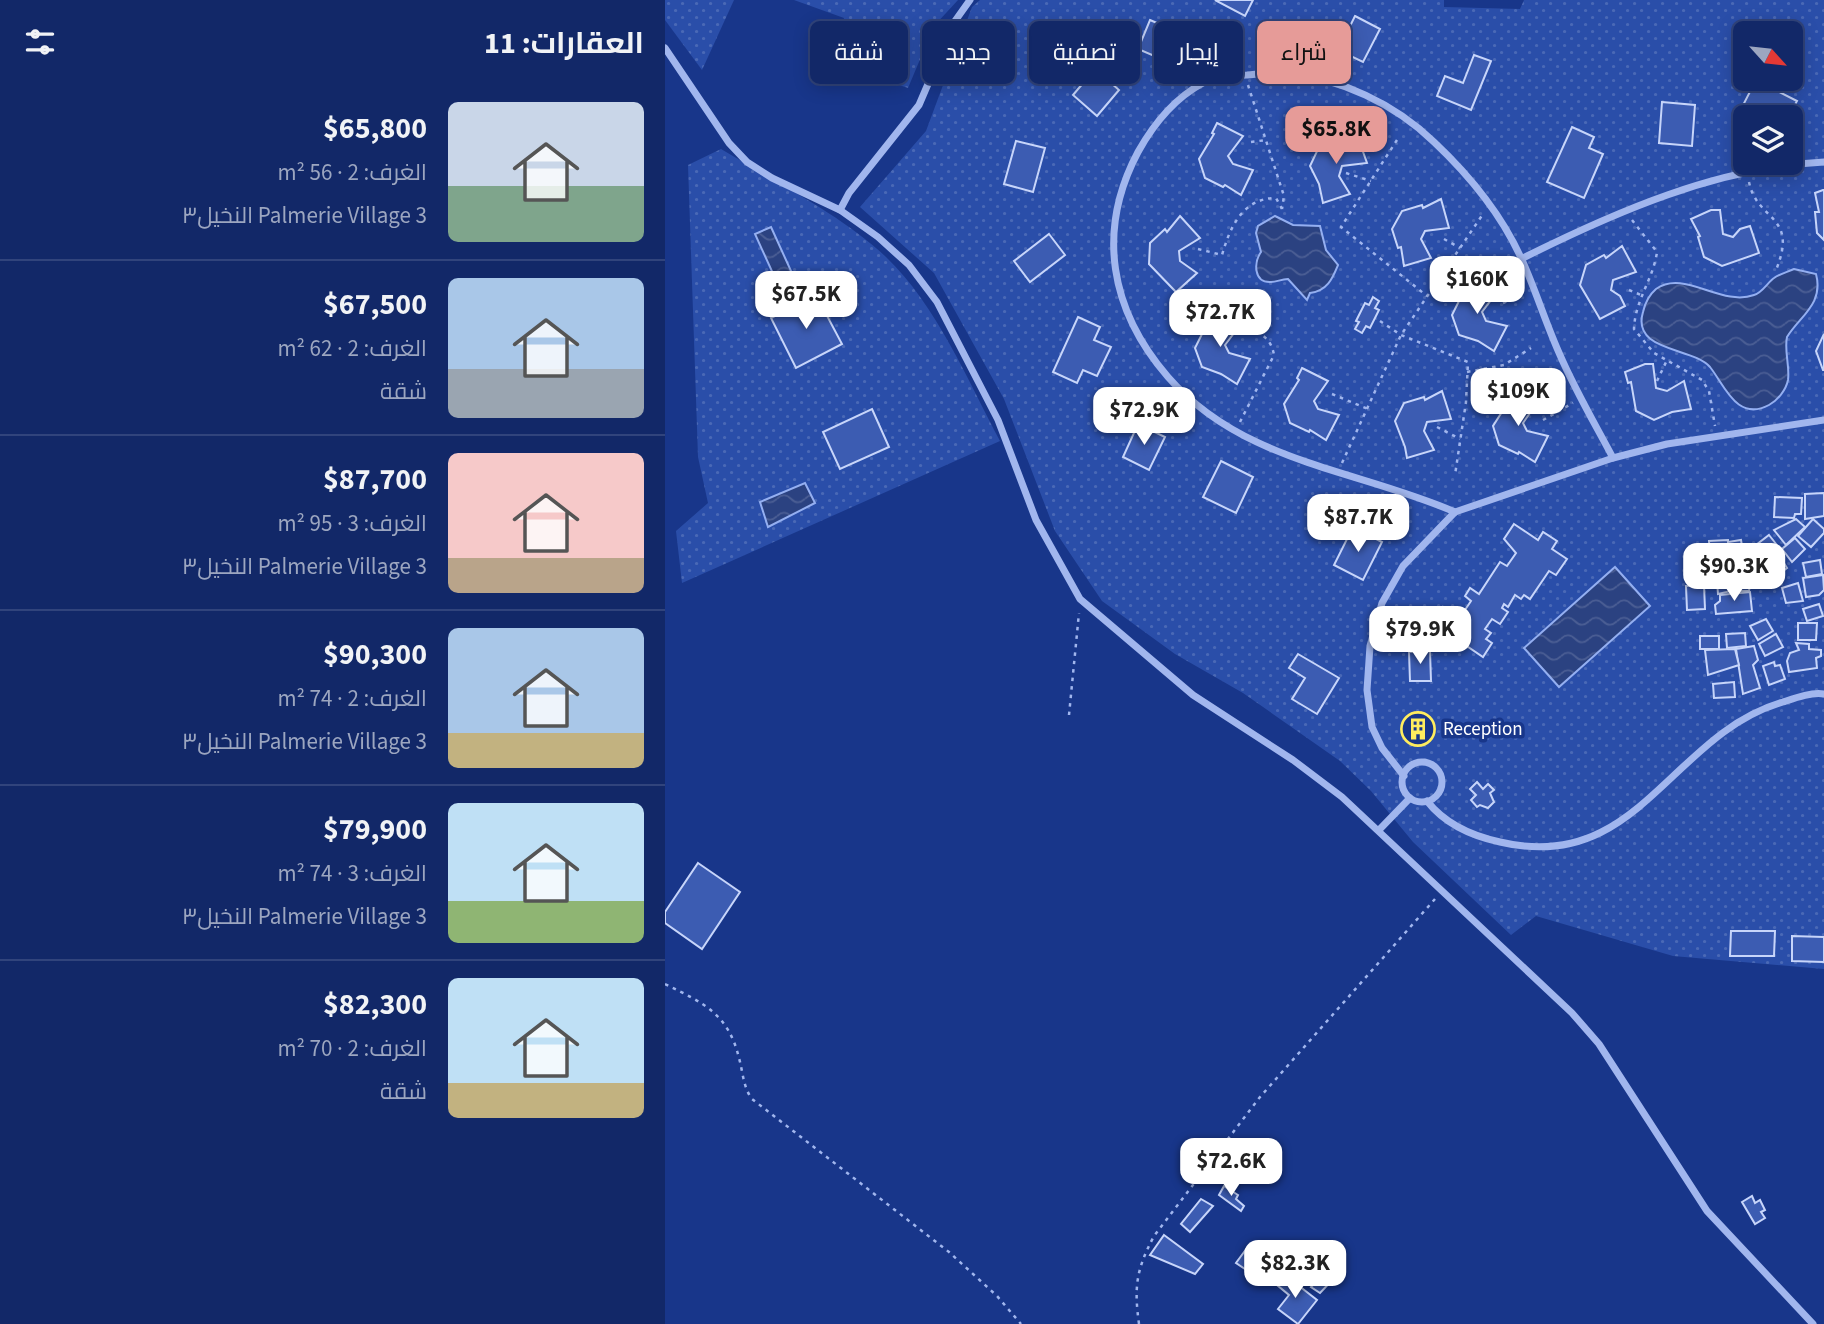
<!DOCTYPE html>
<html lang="ar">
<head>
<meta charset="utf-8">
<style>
	:root { --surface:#122868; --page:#1b306e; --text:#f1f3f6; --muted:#9ca6c0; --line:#31447c; --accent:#e69b98 }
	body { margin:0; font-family:"Source Sans 3",Cairo,sans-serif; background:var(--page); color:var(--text); direction:rtl; height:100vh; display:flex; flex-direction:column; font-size:26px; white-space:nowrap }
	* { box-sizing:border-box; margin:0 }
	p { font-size:23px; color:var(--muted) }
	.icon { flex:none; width:38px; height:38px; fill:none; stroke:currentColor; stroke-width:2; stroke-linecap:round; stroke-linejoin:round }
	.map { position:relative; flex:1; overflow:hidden; direction:ltr }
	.panel { display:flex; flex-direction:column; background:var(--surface); width:665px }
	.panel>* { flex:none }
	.top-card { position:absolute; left:21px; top:21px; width:665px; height:63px; direction:rtl; display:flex; gap:14px }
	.needle { width:46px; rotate:117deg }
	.controls { position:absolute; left:1068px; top:21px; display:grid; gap:14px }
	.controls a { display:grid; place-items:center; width:70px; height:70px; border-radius:10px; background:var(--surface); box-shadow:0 4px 18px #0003,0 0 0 2px var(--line); font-size:35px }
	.price { position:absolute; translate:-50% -60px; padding:0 16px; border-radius:14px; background:#fff; color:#222; font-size:23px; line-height:46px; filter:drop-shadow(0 2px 4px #0008) }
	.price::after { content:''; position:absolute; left:50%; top:42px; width:21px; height:16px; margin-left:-10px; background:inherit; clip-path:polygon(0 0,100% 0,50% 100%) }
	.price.active { background:var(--accent); color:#111 }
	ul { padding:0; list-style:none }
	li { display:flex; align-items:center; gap:21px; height:175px; padding:0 21px }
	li+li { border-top:2px solid var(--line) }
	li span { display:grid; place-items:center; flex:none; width:196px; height:140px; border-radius:10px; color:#555 }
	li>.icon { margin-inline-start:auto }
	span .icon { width:84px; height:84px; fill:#fffc; stroke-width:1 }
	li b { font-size:30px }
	h2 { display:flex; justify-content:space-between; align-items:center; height:84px; padding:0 21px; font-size:30px }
	.chip { padding:0 24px; border-radius:10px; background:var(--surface); box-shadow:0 4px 18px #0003,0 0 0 2px var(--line); font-size:24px; line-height:63px }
	.chip.active { background:var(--accent); color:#111 }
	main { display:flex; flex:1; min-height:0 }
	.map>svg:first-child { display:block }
	.green { fill:url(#green-dots); fill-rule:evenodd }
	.water { fill:url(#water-waves); stroke:#94aff1; stroke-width:2 }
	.building { fill:#3c5cb2; stroke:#c7d5fa; stroke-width:2 }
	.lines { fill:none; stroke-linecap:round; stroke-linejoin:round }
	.path { stroke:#a1b6ee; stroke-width:2.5; stroke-dasharray:3.5 5; stroke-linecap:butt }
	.street { stroke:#a1b6ee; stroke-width:7 }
	.labels { text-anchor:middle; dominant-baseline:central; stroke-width:7; stroke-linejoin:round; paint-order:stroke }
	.poi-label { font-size:19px; fill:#fff; stroke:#18368a; text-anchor:start }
</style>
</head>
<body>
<main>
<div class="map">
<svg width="1159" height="1324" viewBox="0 0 1159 1324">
	<defs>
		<pattern id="green-dots" width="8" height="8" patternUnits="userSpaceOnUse" patternTransform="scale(1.75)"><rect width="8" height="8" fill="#2a4ea9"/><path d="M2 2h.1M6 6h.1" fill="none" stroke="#4a69b6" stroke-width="1.8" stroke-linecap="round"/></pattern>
		<pattern id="water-waves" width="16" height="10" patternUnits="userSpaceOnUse" patternTransform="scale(1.75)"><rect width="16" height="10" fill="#2b4281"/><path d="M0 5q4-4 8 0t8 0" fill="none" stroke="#4b5e94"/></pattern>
	</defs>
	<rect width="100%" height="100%" fill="#18368a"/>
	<!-- green -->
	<g class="green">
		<polygon points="0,0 69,0 37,70 0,20"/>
		<polygon points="129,0 293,0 269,26 243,88 169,63 179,18"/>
		<path d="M315,0H779V7L855,9L859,0H1159V969L1008,956L871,916L846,935L748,842L706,791L675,761L578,693L510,654L437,601L390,531L339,399L269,273L195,207L261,131L307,7ZM1080,33H1125V79H1080ZM1080,117H1125V163H1080Z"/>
		<path d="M56,149C107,180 178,216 221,257C272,306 302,379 335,441L17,583L11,531L43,503L33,457L23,165Z"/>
	</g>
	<!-- water -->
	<g class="water">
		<path d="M610,216L628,225L655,226L661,250L673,265C668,277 663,291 645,293L642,300L623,279C616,279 612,282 606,282C588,283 589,262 596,252L591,233L593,226Z"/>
		<polygon points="106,227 131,282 115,289 90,234"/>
		<path d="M1129,269L1151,274C1159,304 1135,316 1122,337C1119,351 1125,366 1123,380C1121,390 1113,400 1104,405C1072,422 1060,386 1045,367C1028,347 966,352 978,312C980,303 984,295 991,289C1019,269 1056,307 1089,295C1097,293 1103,282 1109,278C1114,274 1123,272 1129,269Z"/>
		<polygon points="140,483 150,503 103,527 95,502"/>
		<polygon points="950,567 985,606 894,687 859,648"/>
	</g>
	<!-- building -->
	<g class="building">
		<polygon points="550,0 588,0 580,16"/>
		<polygon points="690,16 715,29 698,62 673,50"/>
		<polygon points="485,20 527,38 515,67 473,49"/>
		<polygon points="809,55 826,61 806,110 772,96 780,76 798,83"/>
		<polygon points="430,69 454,90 432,116 408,95"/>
		<polygon points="1091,80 1132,101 1123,117 1087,117 1075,111"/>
		<polygon points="997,102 1030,105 1027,146 994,143"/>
		<polygon points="552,123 578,136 563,156 568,164 588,170 576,195 560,185 558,187 540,178 534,159 549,134 547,133"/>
		<polygon points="907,127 929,137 924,148 938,154 919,198 882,182"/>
		<polygon points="692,135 702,163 677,166 674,176 685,194 658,203 654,184 645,166 654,147 674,141 675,144"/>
		<polygon points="351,141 380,148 368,192 339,184"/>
		<polygon points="1158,190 1159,190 1159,240 1152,233 1150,212 1154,212 1150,193"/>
		<polygon points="776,199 784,228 760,231 756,239 766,258 739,266 736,247 733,248 727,229 737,211 757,205 758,208"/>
		<polygon points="1046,210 1055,210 1058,234 1068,237 1075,229 1085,226 1094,253 1057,266 1039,257 1033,237 1035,236 1026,219"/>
		<polygon points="515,216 535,238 514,251 515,261 532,273 511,292 484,264 485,243 500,229 502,232"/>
		<polygon points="384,234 400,255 365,282 349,261"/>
		<polygon points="957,246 971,272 948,280 946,290 955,296 960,306 935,319 915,285 921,265 939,255 941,258"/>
		<polygon points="805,279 832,292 817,312 821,321 842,326 829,351 813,341 794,335 787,315 796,297 799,298"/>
		<polygon points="151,295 177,344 131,368 106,318"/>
		<polygon points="708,297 714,301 710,308 714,310 705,328 701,326 697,333 690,329 694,322 691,321 700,303 704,305"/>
		<polygon points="548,312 575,325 560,345 564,353 585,359 572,384 556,374 537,367 530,348 539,330 542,331"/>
		<polygon points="413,317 435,327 429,340 446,347 432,376 418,370 412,383 388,372"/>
		<polygon points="1159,334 1159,370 1158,370 1151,351"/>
		<polygon points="980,364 988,364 991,388 1002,391 1019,381 1026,409 1007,412 989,420 971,411 966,382 963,383 960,372"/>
		<polygon points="637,368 663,381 649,401 653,409 674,415 661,440 645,430 644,432 625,423 619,404 634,380 632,378"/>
		<polygon points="846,390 872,403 858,423 862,431 883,436 870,462 854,452 853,454 834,445 828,426 844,401 841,400"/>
		<polygon points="777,391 786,419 762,422 759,431 769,450 742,458 740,447 730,421 739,403 759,397 760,400"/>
		<polygon points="207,409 224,447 175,469 158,432"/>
		<polygon points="473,424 500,437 484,470 458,457"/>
		<polygon points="556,461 588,477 571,513 538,497"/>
		<polygon points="1159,493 1159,516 1140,519 1140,494"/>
		<polygon points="1110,497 1137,498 1136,514 1130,514 1129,518 1109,517"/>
		<polygon points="1131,519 1140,527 1121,545 1109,530"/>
		<polygon points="1148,519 1159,529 1159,533 1146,547 1133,536"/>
		<polygon points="849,524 873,540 878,532 892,541 887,549 902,559 891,575 884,571 865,599 859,595 856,599 850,595 843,607 839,604 837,608 843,612 835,624 827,619 820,629 826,633 821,639 827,643 818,657 768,623 778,607 786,612 790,608 798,613 806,601 800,596 805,588 814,594 835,562 842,566 851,553 839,539"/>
		<polygon points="688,527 717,542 698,580 669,565"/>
		<polygon points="1104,535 1115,549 1101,560 1091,545"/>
		<polygon points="1130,538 1140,549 1127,562 1117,549"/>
		<polygon points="1063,540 1064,558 1045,560 1044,541"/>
		<polygon points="1076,540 1079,558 1065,560 1063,542"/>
		<polygon points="1114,555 1122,568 1108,579 1098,567"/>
		<polygon points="1155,560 1157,574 1141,577 1138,563"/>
		<polygon points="1065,566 1066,591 1053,594 1051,568"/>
		<polygon points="1069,572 1081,572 1081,580 1086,579 1084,591 1069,591"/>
		<polygon points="1158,575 1159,590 1154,595 1141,597 1138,578"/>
		<polygon points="1133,583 1138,601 1121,603 1117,588"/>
		<polygon points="1039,585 1040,609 1022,610 1021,586"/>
		<polygon points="1085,592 1087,611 1051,614 1050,605 1055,601 1055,595"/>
		<polygon points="1154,604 1158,616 1142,621 1138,609"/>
		<polygon points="1101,619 1108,631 1093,640 1085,626"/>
		<polygon points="1133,623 1152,623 1151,640 1133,640"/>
		<polygon points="1080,633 1081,646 1062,648 1061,634"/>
		<polygon points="1111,634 1118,647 1100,656 1094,644"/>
		<rect x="1035" y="636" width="19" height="13"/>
		<polygon points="1131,643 1144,644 1144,649 1156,650 1156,656 1151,658 1152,668 1124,672 1122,661 1125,653 1134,650"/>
		<polygon points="1089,646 1093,660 1088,665 1095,688 1078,694 1071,649"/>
		<polygon points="1070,649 1074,665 1043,675 1040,650"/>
		<polygon points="765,651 766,681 745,681 744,652"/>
		<polygon points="633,654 674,678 652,714 627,699 640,678 624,668"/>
		<polygon points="1109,662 1110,666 1115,665 1120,679 1104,685 1098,666"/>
		<polygon points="1069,682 1070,697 1049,698 1048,684"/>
		<polygon points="746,716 752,723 758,718 763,724 760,728 763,736 757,742 749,739 746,742 740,735 745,730 739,723"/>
		<polygon points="812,782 818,789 823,784 829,790 825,793 829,802 823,808 815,805 812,807 806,800 811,795 805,789"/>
		<polygon points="33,863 75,892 37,949 0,923 0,912"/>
		<polygon points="1066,931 1110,931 1109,956 1065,956"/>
		<polygon points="1127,936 1159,937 1159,962 1127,961"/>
		<polygon points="559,1186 573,1195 571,1199 579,1206 576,1211 554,1195"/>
		<polygon points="1087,1196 1090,1203 1095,1200 1100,1210 1096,1212 1100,1218 1090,1224 1077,1202"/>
		<polygon points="536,1199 548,1206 525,1232 516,1224"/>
		<polygon points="499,1235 538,1264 530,1274 485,1255"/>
		<polygon points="641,1246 648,1253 639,1263 633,1258"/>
		<polygon points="582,1248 603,1262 592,1277 571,1263"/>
		<polygon points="666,1266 674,1273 655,1293 646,1287"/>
		<polygon points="620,1275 652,1300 633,1324 613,1309 624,1295 612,1285"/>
	</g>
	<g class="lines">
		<!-- path -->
		<g class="path">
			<polyline points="583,85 619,196 617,209"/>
			<polyline points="732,140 676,227 762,296"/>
			<polyline points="586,142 601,140"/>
			<polyline points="681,173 706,181"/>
			<path d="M1084,182C1092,222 1134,214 1111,270"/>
			<path d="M967,220L992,252C988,280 970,300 969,329L989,353L1037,380L1044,391L1050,426"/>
			<polyline points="779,239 795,248"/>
			<path d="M533,249L557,255C565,227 578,198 611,198L617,209"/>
			<polyline points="964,290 976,295"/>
			<polyline points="838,303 859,294"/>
			<polyline points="715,321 736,335 803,362 801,402 790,475"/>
			<polyline points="802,372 839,365 866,348"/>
			<polyline points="992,381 1002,360"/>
			<polyline points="667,394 703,409"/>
			<polyline points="878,420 908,403"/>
			<path d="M575,422L609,355C606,339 598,334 583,329"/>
			<polyline points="772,427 795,439"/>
			<polyline points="677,463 736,335 818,214"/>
			<polyline points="404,715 414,613"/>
			<path d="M0,984C38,1003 63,1013 74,1058C78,1072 78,1087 87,1099L284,1252L332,1296L356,1324"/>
			<path d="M474,1324C469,1287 471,1270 489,1236L595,1097L770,899"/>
		</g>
		<!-- street -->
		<g class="street">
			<polyline points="0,48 64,143 82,162 107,178 175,210 213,237 244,265 272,302 333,420 371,520 415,599 528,695 628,760 677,797 907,1013 934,1044 1042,1211 1148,1324"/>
			<polyline points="175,210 184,193 254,105 290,21 305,0"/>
			<path d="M856,259C950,212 1053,167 1159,162"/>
			<path d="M790,512C691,469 578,463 503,377C445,310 431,231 473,152C488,125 510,98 538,83C551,76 567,75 582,75C594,74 608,72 620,73C675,78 730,104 769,142C804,175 837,215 857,260C871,291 881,324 895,355C910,390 930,424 948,458"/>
			<circle cx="757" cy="782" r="20"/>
			<polyline points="739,776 717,748 707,727 702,690 705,646 717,603 738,566 790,512 948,458 1002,444 1159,420"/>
			<path d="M762,801C780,824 807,836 835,842C973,875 1006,734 1118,702C1130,698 1146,692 1159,694"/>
			<polyline points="714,830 745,798"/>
		</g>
	</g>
	<!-- icons -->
	<defs>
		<g id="building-ring" transform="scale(1.75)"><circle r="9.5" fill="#18368a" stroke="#ffed5e" stroke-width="1.5"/><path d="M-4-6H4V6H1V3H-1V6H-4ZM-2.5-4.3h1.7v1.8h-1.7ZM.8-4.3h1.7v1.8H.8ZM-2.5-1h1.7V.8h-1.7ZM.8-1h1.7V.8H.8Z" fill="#ffed5e"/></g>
	</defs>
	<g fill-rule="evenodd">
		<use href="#building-ring" x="753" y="729"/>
	</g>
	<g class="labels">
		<!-- poi labels -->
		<g class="poi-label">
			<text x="778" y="729">Reception</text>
		</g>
	</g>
</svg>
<div class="controls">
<a><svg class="needle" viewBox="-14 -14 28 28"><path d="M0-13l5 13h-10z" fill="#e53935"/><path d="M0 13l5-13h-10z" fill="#9ca6c0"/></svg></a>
<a><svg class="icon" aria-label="layers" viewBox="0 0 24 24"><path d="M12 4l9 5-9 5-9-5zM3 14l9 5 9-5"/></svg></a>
</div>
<b class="price active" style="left:671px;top:166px">$65.8K</b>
<b class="price" style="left:812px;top:316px">$160K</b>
<b class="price" style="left:141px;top:331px">$67.5K</b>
<b class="price" style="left:555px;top:349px">$72.7K</b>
<b class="price" style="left:853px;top:428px">$109K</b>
<b class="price" style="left:479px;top:447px">$72.9K</b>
<b class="price" style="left:693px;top:554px">$87.7K</b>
<b class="price" style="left:1069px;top:603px">$90.3K</b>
<b class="price" style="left:755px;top:666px">$79.9K</b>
<b class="price" style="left:566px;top:1198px">$72.6K</b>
<b class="price" style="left:630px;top:1300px">$82.3K</b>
<div class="top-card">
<a class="chip active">شراء</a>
<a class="chip">إيجار</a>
<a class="chip">تصفية</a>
<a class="chip">جديد</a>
<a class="chip">شقة</a>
</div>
</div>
<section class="panel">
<h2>العقارات: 11<svg class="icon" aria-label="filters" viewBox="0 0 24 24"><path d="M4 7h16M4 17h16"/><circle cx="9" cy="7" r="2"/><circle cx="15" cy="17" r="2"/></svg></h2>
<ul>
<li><span style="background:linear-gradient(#c9d6e8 60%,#7fa58c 0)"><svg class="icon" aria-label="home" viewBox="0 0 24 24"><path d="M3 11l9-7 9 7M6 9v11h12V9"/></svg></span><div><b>$65,800</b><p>الغرف: 2 · 56 m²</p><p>Palmerie Village 3 النخيل٣</p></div></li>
<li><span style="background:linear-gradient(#a9c7e8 65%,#9aa5b1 0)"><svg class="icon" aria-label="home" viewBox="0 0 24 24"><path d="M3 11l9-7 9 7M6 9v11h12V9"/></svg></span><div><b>$67,500</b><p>الغرف: 2 · 62 m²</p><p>شقة</p></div></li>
<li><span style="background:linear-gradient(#f6c9c9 75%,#b9a48a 0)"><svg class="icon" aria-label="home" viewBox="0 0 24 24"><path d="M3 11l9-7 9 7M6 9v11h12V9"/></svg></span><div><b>$87,700</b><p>الغرف: 3 · 95 m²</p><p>Palmerie Village 3 النخيل٣</p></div></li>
<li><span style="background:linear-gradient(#a9c7e8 75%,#c2b280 0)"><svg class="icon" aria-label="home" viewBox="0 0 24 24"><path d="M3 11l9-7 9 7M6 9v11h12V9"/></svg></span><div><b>$90,300</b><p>الغرف: 2 · 74 m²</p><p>Palmerie Village 3 النخيل٣</p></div></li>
<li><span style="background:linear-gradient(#bfe0f5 70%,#8fb573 0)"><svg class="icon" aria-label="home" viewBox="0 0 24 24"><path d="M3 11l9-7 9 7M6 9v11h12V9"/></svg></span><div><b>$79,900</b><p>الغرف: 3 · 74 m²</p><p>Palmerie Village 3 النخيل٣</p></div></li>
<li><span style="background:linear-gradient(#bfe0f5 75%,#c2b280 0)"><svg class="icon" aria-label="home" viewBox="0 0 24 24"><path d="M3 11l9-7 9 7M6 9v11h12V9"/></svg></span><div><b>$82,300</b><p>الغرف: 2 · 70 m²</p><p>شقة</p></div></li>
</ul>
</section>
</main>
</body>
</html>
